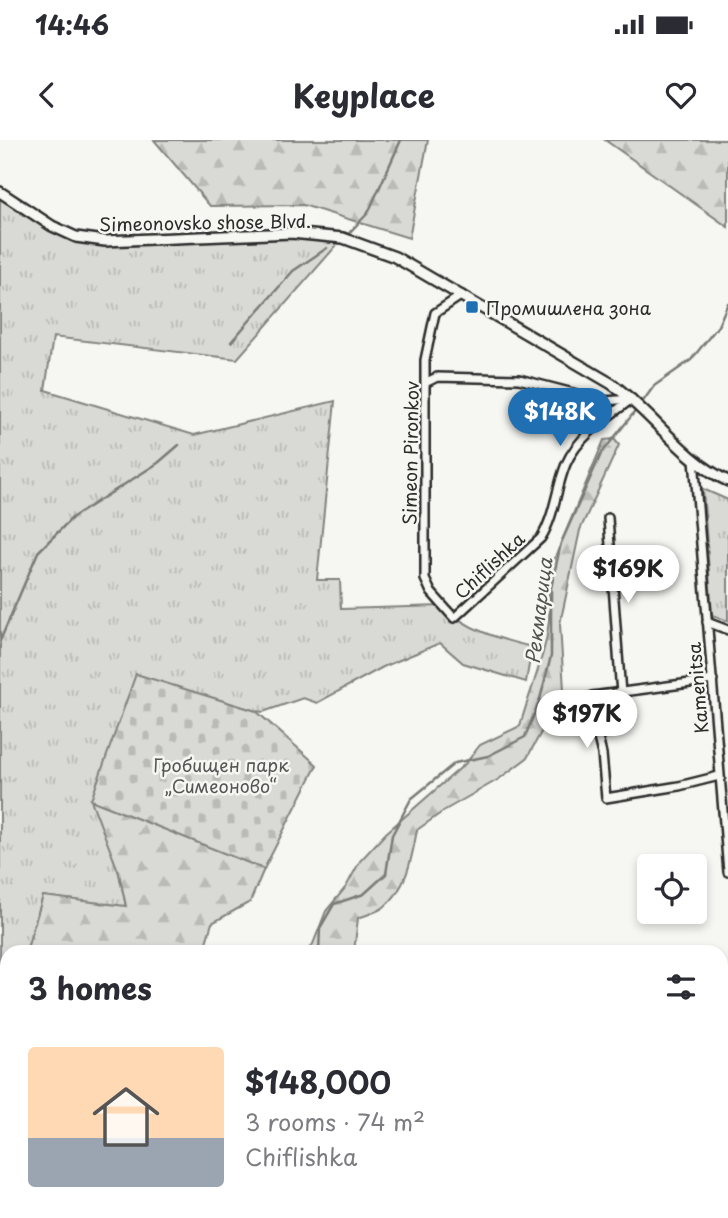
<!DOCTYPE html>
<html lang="en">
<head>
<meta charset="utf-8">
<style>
	:root { --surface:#fff; --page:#f2f2f3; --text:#2b2b33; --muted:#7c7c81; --accent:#1f6fb2 }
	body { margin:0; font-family:"Playpen Sans",sans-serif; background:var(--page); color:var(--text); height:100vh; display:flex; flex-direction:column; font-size:26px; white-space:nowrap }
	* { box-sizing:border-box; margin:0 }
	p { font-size:23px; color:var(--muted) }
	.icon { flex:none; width:38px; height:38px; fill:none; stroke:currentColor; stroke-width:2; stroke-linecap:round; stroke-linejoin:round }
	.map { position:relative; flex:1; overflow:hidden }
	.drawer { position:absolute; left:0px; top:805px; width:728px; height:273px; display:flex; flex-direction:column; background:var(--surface); border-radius:21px 21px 0 0; box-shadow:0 4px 10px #0003 }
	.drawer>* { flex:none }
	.tools { position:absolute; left:637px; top:714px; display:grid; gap:14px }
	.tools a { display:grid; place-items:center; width:70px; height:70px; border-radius:7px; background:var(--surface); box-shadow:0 4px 10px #0003; font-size:35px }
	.price { position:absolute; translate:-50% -60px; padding:0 16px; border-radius:24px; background:#fff; color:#222; font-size:23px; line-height:46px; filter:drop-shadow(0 2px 4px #0008) }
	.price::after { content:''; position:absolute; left:50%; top:42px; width:21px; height:16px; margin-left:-10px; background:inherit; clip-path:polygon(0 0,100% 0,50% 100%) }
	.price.active { background:var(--accent); color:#fff }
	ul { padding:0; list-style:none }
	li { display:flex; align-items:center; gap:21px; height:175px; padding:0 28px }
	li span { display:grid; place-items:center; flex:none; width:196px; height:140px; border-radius:7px; color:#555 }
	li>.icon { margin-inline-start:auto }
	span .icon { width:84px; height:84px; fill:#fffc; stroke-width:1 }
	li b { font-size:30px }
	h2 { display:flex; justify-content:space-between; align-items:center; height:84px; padding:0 28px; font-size:30px }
	.status { display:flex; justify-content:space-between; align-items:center; height:49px; padding:0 35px; background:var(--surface); direction:ltr }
	.status svg { height:19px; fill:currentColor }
	header { display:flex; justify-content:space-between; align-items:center; height:91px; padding:0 28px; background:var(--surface); font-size:32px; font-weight:700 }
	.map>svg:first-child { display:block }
	.grass { fill:url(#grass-tufts); stroke:#828280; stroke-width:2 }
	.forest { fill:url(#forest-firs); stroke:#828280; stroke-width:2 }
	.cemetery { fill:url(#cemetery-stones); stroke:#828280; stroke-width:2 }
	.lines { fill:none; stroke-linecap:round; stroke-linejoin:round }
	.stream { stroke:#7a7a78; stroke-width:2.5 }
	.minor-casing { stroke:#2b2b2b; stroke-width:12 }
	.tertiary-casing { stroke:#2b2b2b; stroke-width:14 }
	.minor { stroke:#f6f6f2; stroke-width:7 }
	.tertiary { stroke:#f6f6f2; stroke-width:9 }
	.poi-dot { fill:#1f6fb2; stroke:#f6f6f2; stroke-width:2.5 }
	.labels { text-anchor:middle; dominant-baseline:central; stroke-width:5; stroke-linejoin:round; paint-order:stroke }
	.street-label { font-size:18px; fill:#2b2b2b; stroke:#f6f6f2 }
	.poi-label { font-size:18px; fill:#2b2b2b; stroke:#f6f6f2; text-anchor:start }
	.park-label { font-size:18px; fill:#565656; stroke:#f6f6f2 }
	.water-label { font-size:19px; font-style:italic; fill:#525251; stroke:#f6f6f2 }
</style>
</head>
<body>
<div class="status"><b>14:46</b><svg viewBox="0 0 49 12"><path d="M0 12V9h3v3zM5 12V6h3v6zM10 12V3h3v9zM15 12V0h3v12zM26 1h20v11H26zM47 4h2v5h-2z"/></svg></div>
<header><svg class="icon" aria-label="back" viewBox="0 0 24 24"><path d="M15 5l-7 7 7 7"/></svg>Keyplace<svg class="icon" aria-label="heart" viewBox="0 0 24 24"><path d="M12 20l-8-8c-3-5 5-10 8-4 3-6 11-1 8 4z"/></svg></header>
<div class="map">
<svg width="728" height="1078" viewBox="0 0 728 1078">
	<defs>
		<pattern id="grass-tufts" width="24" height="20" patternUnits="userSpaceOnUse" patternTransform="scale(1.75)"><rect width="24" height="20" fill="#d9d9d5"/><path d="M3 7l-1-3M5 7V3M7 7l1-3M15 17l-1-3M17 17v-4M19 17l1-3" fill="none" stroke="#babab7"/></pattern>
		<pattern id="forest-firs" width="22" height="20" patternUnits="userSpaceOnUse" patternTransform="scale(1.75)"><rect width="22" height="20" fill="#d9d9d5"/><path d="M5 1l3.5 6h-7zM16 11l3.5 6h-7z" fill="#babab7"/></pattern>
		<pattern id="cemetery-stones" width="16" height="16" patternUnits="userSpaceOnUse" patternTransform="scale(1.75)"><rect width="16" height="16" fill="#d9d9d5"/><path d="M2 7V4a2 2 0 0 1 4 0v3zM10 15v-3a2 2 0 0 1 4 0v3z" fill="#babab7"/></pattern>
	</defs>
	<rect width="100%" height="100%" fill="#f6f6f2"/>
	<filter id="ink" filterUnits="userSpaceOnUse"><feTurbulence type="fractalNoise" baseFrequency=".0143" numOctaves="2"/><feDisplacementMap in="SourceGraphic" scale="14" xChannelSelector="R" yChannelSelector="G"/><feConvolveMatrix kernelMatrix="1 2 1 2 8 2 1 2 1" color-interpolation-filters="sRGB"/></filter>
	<g filter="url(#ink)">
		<!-- grass -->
		<g class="grass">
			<path d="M0,52L76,97L291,93L343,98L237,219L53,197L45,250L194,295L335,261L317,440H340L341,469L443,466C464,489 502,500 532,507L526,542L463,523L440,503L383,527L317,563L303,558L263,572L256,571L136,535L92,660L119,733L126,767L43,756L26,812H7V1071H36L32,1078H0Z"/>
			<polygon points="703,349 728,360 728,481 712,475"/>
		</g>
		<!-- forest -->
		<g class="forest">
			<polygon points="154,0 428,0 409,98 303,65 210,66"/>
			<polygon points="605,0 728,0 728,87"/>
			<path d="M614,299L619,305L580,390L560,484L564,550L527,618L499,639L445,670L417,690C412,717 407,749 384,767C378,772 366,775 358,778L354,812H308L313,804L326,771L346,747L360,721L386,693L466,623L480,605L520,586C533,538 559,490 546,439L604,300Z"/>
			<polygon points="91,660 264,729 250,762 212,783 203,812 26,812 43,756 126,766 119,733"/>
			<polygon points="728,921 728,1078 641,1078 647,1071 721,1071 721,935"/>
			<polygon points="36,1071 105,1071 109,1074 106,1078 32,1078"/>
		</g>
		<!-- cemetery -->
		<polygon class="cemetery" points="136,534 256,571 317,625 264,729 91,660"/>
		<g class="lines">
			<!-- stream -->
			<g class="stream">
				<polyline points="350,92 368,73 401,0"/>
				<polyline points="231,202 293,131 327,108"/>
				<polyline points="641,264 654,246 691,220 718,186 728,163"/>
				<polyline points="0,501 38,412 73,377 158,323 179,305"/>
				<polyline points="319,812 320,788 334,764 364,754 386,734 392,695 411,659 455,623 488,616 525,597 540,559 551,516 551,448 561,403 601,314 637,269"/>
				<polyline points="721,987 728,974"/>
				<polyline points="64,1078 66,1071"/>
				<polyline points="667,1078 675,1071"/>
			</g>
			<!-- minor casing -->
			<g class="minor-casing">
				<g id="minor">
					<path d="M462,155L435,173L425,220V439L431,452L454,478L541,398C555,375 556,348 566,324C578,296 609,276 632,259"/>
					<polyline points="427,242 437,237 519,239 604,261 632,259"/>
					<polyline points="694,319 728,732"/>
					<polyline points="608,378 621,554"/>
					<polyline points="707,482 728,490"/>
					<polyline points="713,540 592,556 589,558 589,562 602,614 606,658 679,646 719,636"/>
					<polyline points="721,836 728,841"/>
					<polyline points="721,951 728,939"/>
					<polyline points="581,1078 582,1071"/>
				</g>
			</g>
			<!-- tertiary casing -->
			<g class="tertiary-casing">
				<path id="tertiary" d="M0,52L52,86L76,97L105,101L291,93L343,98L395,117L612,244C652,273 684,321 728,341"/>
			</g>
			<!-- minor -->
			<use href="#minor" class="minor"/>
			<!-- tertiary -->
			<use href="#tertiary" class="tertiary"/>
		</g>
	</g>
	<!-- markers -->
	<rect class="poi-dot" x="465" y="160" width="14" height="14" rx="3.5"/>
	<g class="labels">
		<!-- street labels -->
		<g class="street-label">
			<text transform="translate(205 82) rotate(-1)">Simeonovsko shose Blvd.</text>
			<text transform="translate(410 313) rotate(-89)">Simeon Pironkov</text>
			<text transform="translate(489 425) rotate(-43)">Chiflishka</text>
			<text transform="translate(697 548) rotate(-95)">Kamenitsa</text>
		</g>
		<!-- poi labels -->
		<g class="poi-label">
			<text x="486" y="167">Промишлена зона</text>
		</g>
		<!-- park labels -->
		<g class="park-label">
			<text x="221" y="624">Гробищен парк<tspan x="221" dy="21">„Симеоново“</tspan></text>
		</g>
		<!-- water labels -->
		<g class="water-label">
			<text transform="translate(538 471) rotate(-83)">Рекмарица</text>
		</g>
	</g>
</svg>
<div class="tools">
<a><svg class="icon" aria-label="locate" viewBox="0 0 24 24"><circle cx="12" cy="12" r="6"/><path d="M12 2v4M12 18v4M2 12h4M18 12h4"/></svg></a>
</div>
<b class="price active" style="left:560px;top:308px">$148K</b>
<b class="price" style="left:628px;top:465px">$169K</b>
<b class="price" style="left:587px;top:610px">$197K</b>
<section class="drawer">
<h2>3 homes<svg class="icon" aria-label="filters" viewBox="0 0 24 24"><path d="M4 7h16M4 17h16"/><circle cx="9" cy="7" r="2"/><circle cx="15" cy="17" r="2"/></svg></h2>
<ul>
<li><span style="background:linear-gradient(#ffd9b3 65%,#9aa5b1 0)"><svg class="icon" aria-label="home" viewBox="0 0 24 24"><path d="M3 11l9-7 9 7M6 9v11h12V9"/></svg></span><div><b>$148,000</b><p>3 rooms · 74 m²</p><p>Chiflishka</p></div></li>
</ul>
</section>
</div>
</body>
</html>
